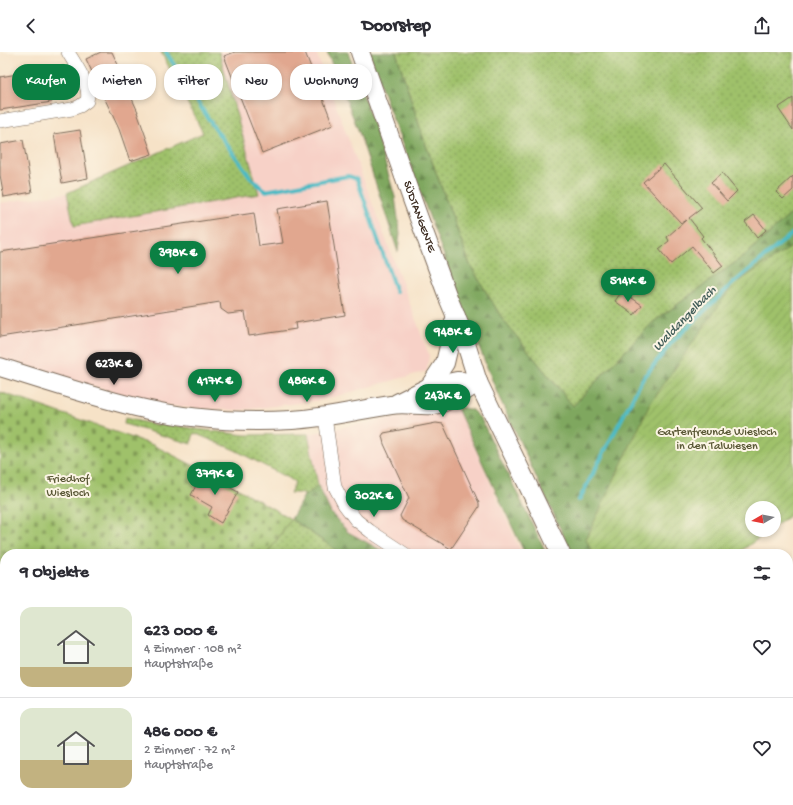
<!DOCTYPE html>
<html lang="de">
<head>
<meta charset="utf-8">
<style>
	:root { --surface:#fff; --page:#f2f2f3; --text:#2b2b33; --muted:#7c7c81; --line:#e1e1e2; --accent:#0b8043 }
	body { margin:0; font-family:"Gochi Hand",sans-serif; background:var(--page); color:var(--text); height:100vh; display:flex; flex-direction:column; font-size:15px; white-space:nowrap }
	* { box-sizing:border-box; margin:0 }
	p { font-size:13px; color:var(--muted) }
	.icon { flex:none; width:22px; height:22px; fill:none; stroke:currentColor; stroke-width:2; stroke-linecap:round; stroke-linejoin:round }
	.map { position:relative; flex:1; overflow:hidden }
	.drawer { position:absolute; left:0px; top:497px; width:793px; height:256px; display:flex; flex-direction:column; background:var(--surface); border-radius:16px 16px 0 0; box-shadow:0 2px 6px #0003 }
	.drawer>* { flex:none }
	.banner { position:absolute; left:12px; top:12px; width:400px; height:36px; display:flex; gap:8px }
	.needle { width:26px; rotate:261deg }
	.controls { position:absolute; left:745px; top:449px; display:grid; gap:8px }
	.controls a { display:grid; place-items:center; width:36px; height:36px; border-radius:50%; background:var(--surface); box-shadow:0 2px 6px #0003; font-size:20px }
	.price { position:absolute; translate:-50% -34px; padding:0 9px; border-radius:14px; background:var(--accent); color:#fff; font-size:13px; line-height:26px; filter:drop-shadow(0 1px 2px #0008) }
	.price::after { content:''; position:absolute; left:50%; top:24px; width:12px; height:9px; margin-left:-6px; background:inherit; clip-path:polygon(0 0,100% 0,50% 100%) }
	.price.on { background:#222; color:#fff }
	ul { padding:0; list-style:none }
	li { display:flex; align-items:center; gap:12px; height:100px; padding:0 20px }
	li+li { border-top:1px solid var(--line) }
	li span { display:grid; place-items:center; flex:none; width:112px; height:80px; border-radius:12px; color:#555 }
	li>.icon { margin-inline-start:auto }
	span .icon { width:48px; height:48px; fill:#fffc; stroke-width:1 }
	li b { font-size:17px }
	h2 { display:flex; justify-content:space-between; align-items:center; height:48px; padding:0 20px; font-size:17px }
	.pill { padding:0 14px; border-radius:16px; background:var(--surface); box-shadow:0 2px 6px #0003; font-size:14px; line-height:36px }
	.pill.on { background:var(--accent); color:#fff }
	header { display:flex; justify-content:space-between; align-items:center; height:52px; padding:0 20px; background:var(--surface); font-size:18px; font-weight:700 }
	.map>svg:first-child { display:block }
	.built { fill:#f7d1c7 }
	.grass { fill:url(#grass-dots); stroke:#6d7644 }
	.forest { fill:url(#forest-firs); stroke:#5d683e }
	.cemetery { fill:url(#cemetery-stones); stroke:#6d7644 }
	.garden { fill:url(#garden-furrows); stroke:#6d7644 }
	.pitch { fill:#9fc16b; stroke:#6d7644 }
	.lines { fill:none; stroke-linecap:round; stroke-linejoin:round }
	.stream { stroke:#4bbac4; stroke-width:4 }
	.building { fill:#e1a78f }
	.street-casing { stroke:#7c6a59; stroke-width:14 }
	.secondary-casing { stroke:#7c6a59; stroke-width:20 }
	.street { stroke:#fff; stroke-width:13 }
	.secondary { stroke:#fff; stroke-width:18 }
	.labels { text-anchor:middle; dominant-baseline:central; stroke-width:4; stroke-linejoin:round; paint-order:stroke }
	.street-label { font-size:12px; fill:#3b2a1e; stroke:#fcf5e5 }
	.park-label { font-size:12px; fill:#595735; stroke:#fcf5e5 }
	.water-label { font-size:13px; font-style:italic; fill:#415c58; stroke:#fcf5e5 }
</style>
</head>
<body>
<header><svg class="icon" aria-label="back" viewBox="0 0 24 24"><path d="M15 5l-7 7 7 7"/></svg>Doorstep<svg class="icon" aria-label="share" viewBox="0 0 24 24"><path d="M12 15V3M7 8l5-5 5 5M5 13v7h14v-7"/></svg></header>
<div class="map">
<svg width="793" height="753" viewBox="0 0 793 753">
	<defs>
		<pattern id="grass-dots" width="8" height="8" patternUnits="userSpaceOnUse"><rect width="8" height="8" fill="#9fc16b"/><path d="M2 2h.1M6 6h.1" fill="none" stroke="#839d57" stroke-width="1.8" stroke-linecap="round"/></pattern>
		<pattern id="forest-firs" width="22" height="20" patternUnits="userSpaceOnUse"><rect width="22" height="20" fill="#7fa75f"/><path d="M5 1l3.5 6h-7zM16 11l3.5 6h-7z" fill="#69884e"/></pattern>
		<pattern id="cemetery-stones" width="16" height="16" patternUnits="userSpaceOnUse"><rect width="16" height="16" fill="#9fc16b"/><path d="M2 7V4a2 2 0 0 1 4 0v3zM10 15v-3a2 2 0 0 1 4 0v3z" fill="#839d57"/></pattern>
		<pattern id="garden-furrows" width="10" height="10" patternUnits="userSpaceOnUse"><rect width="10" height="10" fill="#9fc16b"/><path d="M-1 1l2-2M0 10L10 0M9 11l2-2" fill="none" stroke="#839d57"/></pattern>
	</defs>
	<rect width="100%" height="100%" fill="#fcf5e5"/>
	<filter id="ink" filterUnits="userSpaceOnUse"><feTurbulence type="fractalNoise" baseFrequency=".025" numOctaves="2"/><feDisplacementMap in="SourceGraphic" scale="8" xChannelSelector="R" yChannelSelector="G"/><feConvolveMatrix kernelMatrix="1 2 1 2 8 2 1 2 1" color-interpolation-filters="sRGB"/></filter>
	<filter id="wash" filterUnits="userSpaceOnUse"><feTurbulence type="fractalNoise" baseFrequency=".012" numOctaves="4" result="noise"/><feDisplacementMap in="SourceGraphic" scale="16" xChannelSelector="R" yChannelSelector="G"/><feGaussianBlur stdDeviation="0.9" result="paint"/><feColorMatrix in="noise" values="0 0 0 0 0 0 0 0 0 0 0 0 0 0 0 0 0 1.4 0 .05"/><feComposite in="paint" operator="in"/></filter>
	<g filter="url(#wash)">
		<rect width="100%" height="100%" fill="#f6e2c7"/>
		<!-- built -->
		<g class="built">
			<polygon points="219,0 316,0 429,303 427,319 322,348 242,358 201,357 159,353 0,308 0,151 67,141 74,174 259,142"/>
			<polygon points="456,354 522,502 388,502 348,480 331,461 324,446 318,433 308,382"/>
		</g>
		<!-- grass -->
		<g class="grass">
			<polygon points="161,0 219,0 259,142 74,174 67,141 203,81"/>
			<polygon points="396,0 793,0 793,160 744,204 652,271 573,354 503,268 470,213 423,85"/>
			<polygon points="125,366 156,373 162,371 195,377 245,383 308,382 318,433 312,439 304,444 303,441 290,441 295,430 235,398 194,381 191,392 124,372"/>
			<polygon points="291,467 332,495 339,502 267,502"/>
			<polygon points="132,748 298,748 295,753 134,753"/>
			<polygon points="712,748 735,748 738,753 715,753"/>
		</g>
		<!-- forest -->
		<g class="forest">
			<polygon points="327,0 348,0 377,83 395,145 400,181 398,200 359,80"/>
			<polygon points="369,0 396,0 423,85 470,213 503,268 573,354 652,271 744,204 793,160 793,194 733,233 586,487 593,502 572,502 498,343 459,244 389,57"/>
			<polygon points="456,354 472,358 481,367 547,502 525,502"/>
			<polygon points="318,433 331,461 348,480 388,502 339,502 332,495 291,467 304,444 312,439"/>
			<polygon points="298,748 372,748 368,753 295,753"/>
		</g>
		<!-- cemetery -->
		<polygon class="cemetery" points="0,340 153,393 228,431 291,467 267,502 5,502 5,748 132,748 134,753 0,753"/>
		<!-- garden -->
		<polygon class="garden" points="793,194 793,461 774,475 774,456 752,456 752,478 770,478 737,502 593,502 586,487 650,352 733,233"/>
		<!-- pitch -->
		<polygon class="pitch" points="372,748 687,748 690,753 368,753"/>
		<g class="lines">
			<!-- stream -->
			<g class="stream">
				<polyline points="166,0 213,74 252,127 265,139 348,124 357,127 396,240"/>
				<polyline points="579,448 642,328 672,290 729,235 793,181"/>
				<polyline points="345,753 349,748"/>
			</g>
		</g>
		<g id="blocks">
			<!-- building -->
			<g class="building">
				<polygon points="101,0 112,0 120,17 119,18 138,60 137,60 152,102 130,109 119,77 86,7"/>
				<polygon points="235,0 305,0 333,73 262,101 224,4"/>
				<polygon points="64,14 69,42 51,45 52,50 0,58 0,25"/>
				<polygon points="793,46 793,78 778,56"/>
				<polygon points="80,78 88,126 62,131 54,82"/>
				<polygon points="23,88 32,140 4,145 0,123 0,92"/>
				<polygon points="664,112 702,156 689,166 703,184 701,186 723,214 714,221 692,194 671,212 659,197 669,189 667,185 686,168 681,171 643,130"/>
				<polygon points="722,121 737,139 727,149 711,131"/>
				<polygon points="793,124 793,138 783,147 776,140"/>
				<polygon points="327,149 345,263 295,271 296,277 249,284 245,260 228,262 221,257 220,250 0,285 0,200 254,161 259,194 283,191 277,157"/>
				<polygon points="754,163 766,178 757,186 745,170"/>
				<polygon points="622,239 642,253 634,263 615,249"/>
				<polygon points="436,371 443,372 479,451 479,455 451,497 402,468 400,464 409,446 384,392 382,384 384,381"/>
				<polygon points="203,420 238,440 221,471 208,463 212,455 191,443"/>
			</g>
		</g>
	</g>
	<g filter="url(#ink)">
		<use href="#blocks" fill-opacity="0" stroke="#7c6a59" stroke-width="1"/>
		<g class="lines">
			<!-- street casing -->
			<g class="street-casing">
				<g id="street">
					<path d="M0,69L72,57L80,54L87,49C91,33 76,14 68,0"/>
					<polyline points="325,365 335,435 344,452 356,468 370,479 405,502"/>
					<polyline points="675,748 678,753"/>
				</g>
			</g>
			<!-- secondary casing -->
			<g class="secondary-casing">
				<g id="secondary">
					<path id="s1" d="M360,0L413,150L449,248L462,279L478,330L561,502"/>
					<path d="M0,315C45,329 90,344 136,355C186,367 241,371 292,368C326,366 358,358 391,353C405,351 419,354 433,353C448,351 466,339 478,330"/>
					<polyline points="429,335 445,311 449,294 449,286 456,264"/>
					<polyline points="397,351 429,335 457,329 478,330"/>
					<polyline points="698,748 702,753"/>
				</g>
			</g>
			<!-- street -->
			<use href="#street" class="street"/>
			<!-- secondary -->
			<use href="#secondary" class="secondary"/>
		</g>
	</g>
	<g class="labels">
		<!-- street labels -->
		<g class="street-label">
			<text stroke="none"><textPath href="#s1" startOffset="175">SÜDTANGENTE</textPath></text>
		</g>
		<!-- park labels -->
		<g class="park-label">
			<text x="717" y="381">Gartenfreunde Wiesloch<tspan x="717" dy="14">in den Talwiesen</tspan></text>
			<text x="68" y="428">Friedhof<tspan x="68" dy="14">Wiesloch</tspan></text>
		</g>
		<!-- water labels -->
		<g class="water-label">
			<text transform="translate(685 267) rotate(-46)">Waldangelbach</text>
		</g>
	</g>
</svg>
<div class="controls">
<a><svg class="needle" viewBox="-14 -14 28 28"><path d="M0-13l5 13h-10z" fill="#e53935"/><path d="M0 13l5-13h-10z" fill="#7c7c81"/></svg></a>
</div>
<b class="price" style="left:178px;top:223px">398K €</b>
<b class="price" style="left:628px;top:251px">514K €</b>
<b class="price" style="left:453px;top:302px">948K €</b>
<b class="price on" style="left:114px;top:334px">623K €</b>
<b class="price" style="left:215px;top:351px">417K €</b>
<b class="price" style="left:307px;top:351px">486K €</b>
<b class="price" style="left:443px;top:366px">243K €</b>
<b class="price" style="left:215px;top:444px">379K €</b>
<b class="price" style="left:374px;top:466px">302K €</b>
<div class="banner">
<a class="pill on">Kaufen</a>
<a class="pill">Mieten</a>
<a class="pill">Filter</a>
<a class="pill">Neu</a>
<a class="pill">Wohnung</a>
</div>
<section class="drawer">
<h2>9 Objekte<svg class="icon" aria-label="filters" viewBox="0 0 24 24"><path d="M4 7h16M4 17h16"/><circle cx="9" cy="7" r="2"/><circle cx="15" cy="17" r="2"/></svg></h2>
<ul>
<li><span style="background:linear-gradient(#dfe7d0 75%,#c2b280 0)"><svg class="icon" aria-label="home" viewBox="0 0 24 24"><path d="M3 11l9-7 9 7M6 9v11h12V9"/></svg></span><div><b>623 000 €</b><p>4 Zimmer · 108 m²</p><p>Hauptstraße</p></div><svg class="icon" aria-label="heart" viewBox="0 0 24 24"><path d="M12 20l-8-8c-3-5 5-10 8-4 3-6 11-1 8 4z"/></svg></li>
<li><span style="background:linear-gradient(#dfe7d0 65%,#c2b280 0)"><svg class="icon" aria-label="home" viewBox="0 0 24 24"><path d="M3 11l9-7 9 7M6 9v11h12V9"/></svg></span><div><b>486 000 €</b><p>2 Zimmer · 72 m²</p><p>Hauptstraße</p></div><svg class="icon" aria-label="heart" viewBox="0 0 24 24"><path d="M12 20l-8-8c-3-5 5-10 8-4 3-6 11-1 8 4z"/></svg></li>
</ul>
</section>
</div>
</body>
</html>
